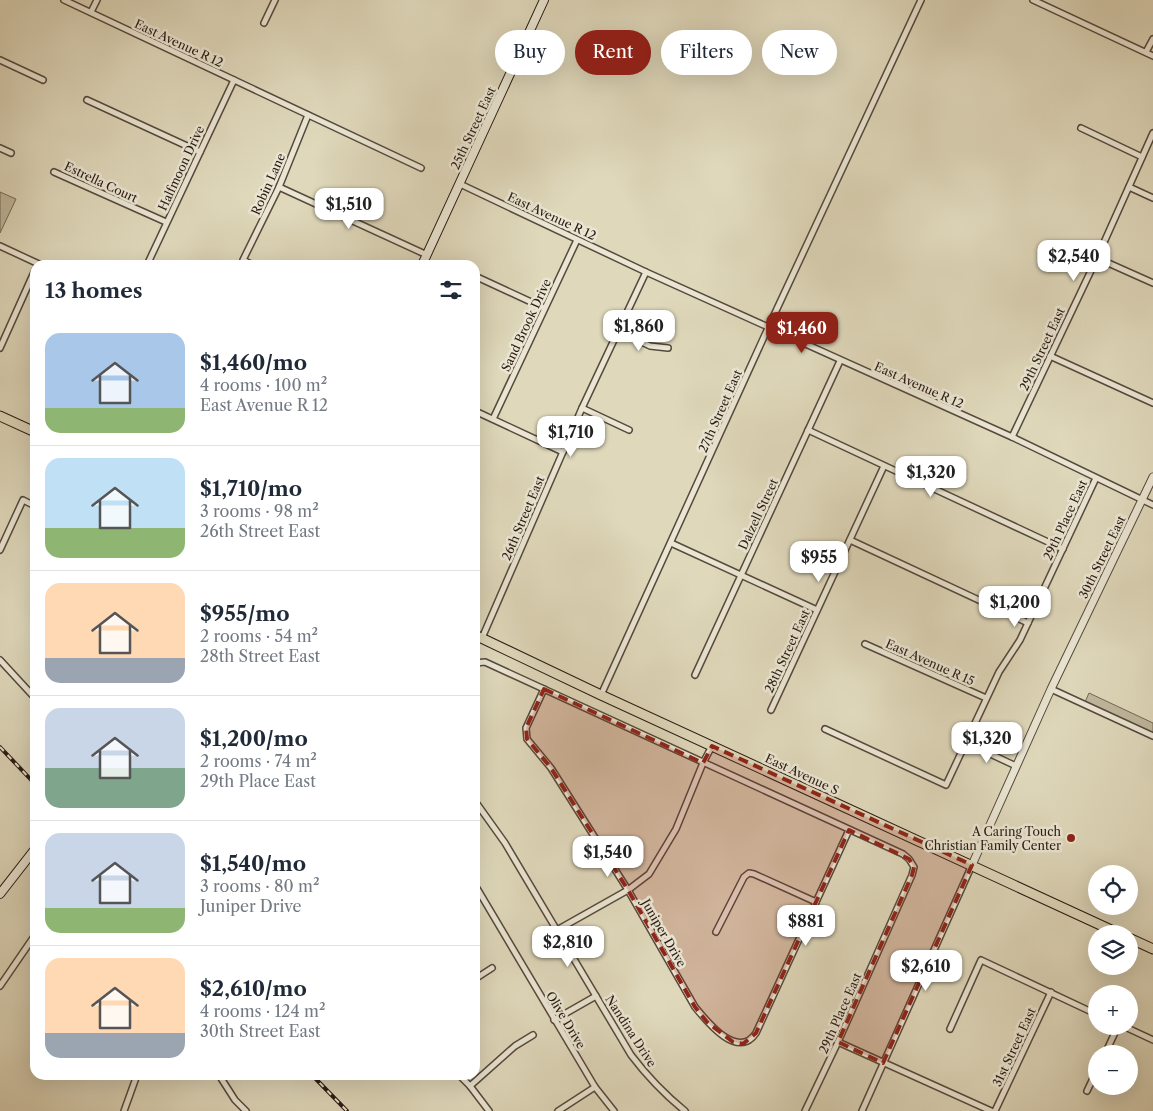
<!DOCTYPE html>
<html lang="en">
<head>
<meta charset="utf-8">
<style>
	:root { --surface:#fff; --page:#f2f2f3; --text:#1f2937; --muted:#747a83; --line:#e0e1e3; --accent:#8f2418 }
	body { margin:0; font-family:"Libre Caslon Text",serif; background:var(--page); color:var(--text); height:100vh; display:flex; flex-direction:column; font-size:19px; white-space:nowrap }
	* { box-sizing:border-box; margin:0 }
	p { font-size:16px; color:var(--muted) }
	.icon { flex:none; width:28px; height:28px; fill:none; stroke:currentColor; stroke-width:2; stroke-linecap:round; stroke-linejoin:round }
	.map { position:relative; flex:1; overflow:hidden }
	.details { position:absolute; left:30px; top:260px; width:450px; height:820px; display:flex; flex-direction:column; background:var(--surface); border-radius:15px; box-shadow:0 5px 20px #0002 }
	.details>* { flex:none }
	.top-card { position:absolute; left:495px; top:30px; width:475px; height:45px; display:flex; gap:10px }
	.tools { position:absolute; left:1088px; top:865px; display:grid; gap:10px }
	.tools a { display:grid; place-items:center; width:50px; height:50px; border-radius:50%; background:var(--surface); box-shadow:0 5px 20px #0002; font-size:25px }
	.price { position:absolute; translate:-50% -42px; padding:0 11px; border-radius:10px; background:#fff; color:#222; font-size:16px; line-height:32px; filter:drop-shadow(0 1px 2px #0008) }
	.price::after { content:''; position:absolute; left:50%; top:30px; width:15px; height:11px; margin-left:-8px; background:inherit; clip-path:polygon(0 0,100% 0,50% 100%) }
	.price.active { background:var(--accent); color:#fff }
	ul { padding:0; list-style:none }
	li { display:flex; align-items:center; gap:15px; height:125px; padding:0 15px }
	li+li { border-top:1px solid var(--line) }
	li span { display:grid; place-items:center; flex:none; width:140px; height:100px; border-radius:15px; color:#555 }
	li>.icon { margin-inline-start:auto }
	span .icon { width:60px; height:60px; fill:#fffc; stroke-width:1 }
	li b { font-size:21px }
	h2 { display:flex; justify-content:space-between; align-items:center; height:60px; padding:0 15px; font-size:21px }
	.chip { padding:0 18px; border-radius:22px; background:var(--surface); box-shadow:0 5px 20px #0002; font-size:18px; line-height:45px }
	.chip.active { background:var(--accent); color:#fff }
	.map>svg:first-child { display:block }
	.green { fill:#c0b89e; stroke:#746858 }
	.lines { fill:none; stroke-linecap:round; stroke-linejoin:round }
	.minor-casing { stroke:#56493d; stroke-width:8 }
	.tertiary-casing { stroke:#56493d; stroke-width:9 }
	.secondary-casing { stroke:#291913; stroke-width:10 }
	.primary-casing { stroke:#291913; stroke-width:11 }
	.minor { stroke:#eae6d3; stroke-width:5 }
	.tertiary { stroke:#eae6d3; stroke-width:7 }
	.secondary { stroke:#eae6d3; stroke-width:8 }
	.primary { stroke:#dfd8bb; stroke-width:9 }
	.rail-casing { stroke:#291913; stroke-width:4 }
	.rail { stroke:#eae6d3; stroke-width:2; stroke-dasharray:5.5; stroke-linecap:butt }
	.marked { fill:#8f2418; fill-opacity:0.2; stroke:#8f2418; stroke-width:4; stroke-dasharray:10 6; stroke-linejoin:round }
	.poi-dot { fill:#8f2418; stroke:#eae6d3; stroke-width:2 }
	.labels { text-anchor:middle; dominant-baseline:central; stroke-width:5; stroke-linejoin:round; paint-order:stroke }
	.street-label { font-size:12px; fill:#291913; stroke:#eae6d3 }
	.poi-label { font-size:12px; fill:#291913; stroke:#eae6d3; text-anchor:end }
</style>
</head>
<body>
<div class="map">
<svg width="1153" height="1111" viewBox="0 0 1153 1111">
	<rect width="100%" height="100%" fill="#dfd8bb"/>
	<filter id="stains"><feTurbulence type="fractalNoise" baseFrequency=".004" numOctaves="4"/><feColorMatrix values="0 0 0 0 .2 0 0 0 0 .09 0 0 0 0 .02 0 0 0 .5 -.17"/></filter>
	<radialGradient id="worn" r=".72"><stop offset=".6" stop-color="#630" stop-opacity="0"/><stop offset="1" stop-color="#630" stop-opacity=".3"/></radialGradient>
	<!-- green -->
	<g class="green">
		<polygon points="0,192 16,199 0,233"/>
		<polygon points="1089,693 1153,723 1153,733 1085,702"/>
	</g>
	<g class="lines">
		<!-- minor casing -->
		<g class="minor-casing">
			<g id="minor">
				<polyline points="64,0 421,168"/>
				<polyline points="1033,0 1153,56"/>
				<polyline points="91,12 97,0"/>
				<polyline points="264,23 275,0"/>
				<polyline points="1146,52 1153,39"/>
				<polyline points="0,60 43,80"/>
				<polyline points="87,100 200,152"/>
				<polyline points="1081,128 1142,157"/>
				<polyline points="0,148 11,153"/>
				<polyline points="54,172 166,222"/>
				<polyline points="460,184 646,272 1012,437 1153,505"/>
				<polyline points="279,187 427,255"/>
				<polyline points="1129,187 1153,198"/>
				<polyline points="0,246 41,265"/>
				<polyline points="1097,258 1153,283"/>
				<polyline points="147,265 234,80"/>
				<polyline points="253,265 243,260 279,187 308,115"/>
				<polyline points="475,280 477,277 544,308"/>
				<polyline points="618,331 650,346 668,348"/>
				<polyline points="0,348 35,270"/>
				<polyline points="1050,356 1153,403"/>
				<polyline points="582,408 629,430"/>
				<polyline points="475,411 563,452"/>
				<polyline points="493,419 577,240"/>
				<polyline points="808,430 1063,549"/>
				<polyline points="1012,437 1097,258 1153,133"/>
				<polyline points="850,540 1028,623"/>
				<polyline points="671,543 817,610"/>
				<polyline points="0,550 23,500 35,506"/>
				<polyline points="482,638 582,408 646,272"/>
				<polyline points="865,644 986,698"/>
				<polyline points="0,660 35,698"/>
				<polyline points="475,663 485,662 903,854 909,859 914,867 912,875 838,1042 805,1111"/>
				<polyline points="695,675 840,361"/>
				<path d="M544,689L526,728L527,739L551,768L628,890L695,1007C708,1023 738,1060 756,1033L849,830"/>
				<polyline points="1051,689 1153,736"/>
				<polyline points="601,695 768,328 921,0"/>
				<polyline points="771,710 884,466"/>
				<polyline points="825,729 946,785 999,672 1020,640 1096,478"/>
				<polyline points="967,743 1016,766"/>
				<path d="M475,801L505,843L631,1055C647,1076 664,1094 685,1111"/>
				<polyline points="29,856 35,863"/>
				<polyline points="475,885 595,1087 614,1111"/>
				<polyline points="557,930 628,890 649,874 676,829 703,763 712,746"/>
				<polyline points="716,932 744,877 749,873 754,874 816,902"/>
				<polyline points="475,979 492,968"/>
				<polyline points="0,986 35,935"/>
				<polyline points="554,1020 596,996"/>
				<polyline points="1123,1026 1153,1040"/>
				<polyline points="950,1029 981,960 1096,1014"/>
				<polyline points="838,1042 991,1111"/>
				<polyline points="1105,1054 1118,1026"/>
				<polyline points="219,1075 235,1100 246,1111"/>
				<polyline points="459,1075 470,1086 489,1111"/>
				<polyline points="470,1086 515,1046 533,1035"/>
				<polyline points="1087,1091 1096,1072"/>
				<polyline points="124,1111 137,1075"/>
				<polyline points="558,1111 595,1087"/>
				<polyline points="862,1111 972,865"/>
				<polyline points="995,1111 1051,992"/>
			</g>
		</g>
		<!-- tertiary casing -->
		<g class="tertiary-casing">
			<polyline id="tertiary" points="972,865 1051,689 1153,477"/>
		</g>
		<!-- secondary casing -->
		<g class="secondary-casing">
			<g id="secondary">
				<polyline points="422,265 544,0"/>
				<polyline points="0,894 35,849"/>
			</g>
		</g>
		<!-- primary casing -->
		<g class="primary-casing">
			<g id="primary">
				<polyline points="0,416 35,432"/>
				<polyline points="475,635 601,695 1120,934"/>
				<polyline points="1129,938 1153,949"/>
			</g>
		</g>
		<!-- minor -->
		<use href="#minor" class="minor"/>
		<!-- tertiary -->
		<use href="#tertiary" class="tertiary"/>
		<!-- secondary -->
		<use href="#secondary" class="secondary"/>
		<!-- primary -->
		<use href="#primary" class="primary"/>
		<!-- rail casing -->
		<g class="rail-casing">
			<g id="rail">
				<polyline points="0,747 35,784"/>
				<polyline points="312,1075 347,1111"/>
			</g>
		</g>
		<!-- rail -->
		<use href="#rail" class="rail"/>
	</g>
	<!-- marked area -->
	<path class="marked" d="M544,689L703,763L712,746L972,865L883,1063L838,1042L912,875L914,867L909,859L849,830L756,1033L743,1044L733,1042L707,1022L695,1007L628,890L551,768L527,739L526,728Z"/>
	<!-- markers -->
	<circle class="poi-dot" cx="1071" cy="838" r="5"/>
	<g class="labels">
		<!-- street labels -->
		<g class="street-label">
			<text transform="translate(179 43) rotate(25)">East Avenue R 12</text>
			<text transform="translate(473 128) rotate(-65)">25th Street East</text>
			<text transform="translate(181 168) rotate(-65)">Halfmoon Drive</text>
			<text transform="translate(101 182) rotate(25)">Estrella Court</text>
			<text transform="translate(268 184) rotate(-66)">Robin Lane</text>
			<text transform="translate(552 216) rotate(25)">East Avenue R 12</text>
			<text transform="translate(526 325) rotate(-65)">Sand Brook Drive</text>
			<text transform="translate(1042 349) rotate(-65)">29th Street East</text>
			<text transform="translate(919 385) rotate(24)">East Avenue R 12</text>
			<text transform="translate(720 411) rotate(-66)">27th Street East</text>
			<text transform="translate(758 514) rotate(-65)">Dalzell Street</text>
			<text transform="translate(523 518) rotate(-67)">26th Street East</text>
			<text transform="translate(1065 520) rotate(-65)">29th Place East</text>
			<text transform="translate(1102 557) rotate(-64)">30th Street East</text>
			<text transform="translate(787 651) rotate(-65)">28th Street East</text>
			<text transform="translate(930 662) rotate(24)">East Avenue R 15</text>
			<text transform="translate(802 774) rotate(25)">East Avenue S</text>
			<text transform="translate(664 933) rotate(60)">Juniper Drive</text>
			<text transform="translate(840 1013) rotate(-66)">29th Place East</text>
			<text transform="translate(566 1020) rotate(59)">Olive Drive</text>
			<text transform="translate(631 1031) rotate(57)">Nandina Drive</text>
			<text transform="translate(1014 1047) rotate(-65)">31st Street East</text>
		</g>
		<!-- poi labels -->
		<g class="poi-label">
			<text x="1061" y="831">A Caring Touch<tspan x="1061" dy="14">Christian Family Center</tspan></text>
		</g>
	</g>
	<rect width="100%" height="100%" filter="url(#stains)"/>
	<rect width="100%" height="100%" fill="url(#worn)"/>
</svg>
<div class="tools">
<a><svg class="icon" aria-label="locate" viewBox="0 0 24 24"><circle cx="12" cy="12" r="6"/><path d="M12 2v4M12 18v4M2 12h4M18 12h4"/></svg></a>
<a><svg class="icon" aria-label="layers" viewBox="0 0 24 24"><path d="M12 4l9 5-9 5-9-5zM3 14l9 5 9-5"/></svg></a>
<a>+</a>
<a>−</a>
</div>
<b class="price" style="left:349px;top:230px">$1,510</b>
<b class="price" style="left:1074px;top:282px">$2,540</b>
<b class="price" style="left:639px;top:352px">$1,860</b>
<b class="price active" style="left:802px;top:354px">$1,460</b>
<b class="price" style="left:571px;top:458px">$1,710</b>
<b class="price" style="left:931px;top:498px">$1,320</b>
<b class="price" style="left:819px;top:583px">$955</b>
<b class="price" style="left:1015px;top:628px">$1,200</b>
<b class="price" style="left:987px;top:764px">$1,320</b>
<b class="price" style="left:608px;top:878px">$1,540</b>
<b class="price" style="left:806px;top:947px">$881</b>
<b class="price" style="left:568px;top:968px">$2,810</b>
<b class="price" style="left:926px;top:992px">$2,610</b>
<div class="top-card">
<a class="chip">Buy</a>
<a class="chip active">Rent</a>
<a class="chip">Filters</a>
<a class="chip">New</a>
</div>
<section class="details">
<h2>13 homes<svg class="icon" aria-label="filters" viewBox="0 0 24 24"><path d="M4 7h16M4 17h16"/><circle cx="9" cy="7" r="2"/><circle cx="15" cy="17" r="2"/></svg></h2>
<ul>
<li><span style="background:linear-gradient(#a9c7e8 75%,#8fb573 0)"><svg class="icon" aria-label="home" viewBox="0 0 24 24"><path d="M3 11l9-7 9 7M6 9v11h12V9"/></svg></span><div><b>$1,460/mo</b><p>4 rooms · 100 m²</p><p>East Avenue R 12</p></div></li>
<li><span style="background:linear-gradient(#bfe0f5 70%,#8fb573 0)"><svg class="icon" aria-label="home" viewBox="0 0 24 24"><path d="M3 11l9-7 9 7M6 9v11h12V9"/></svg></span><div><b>$1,710/mo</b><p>3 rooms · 98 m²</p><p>26th Street East</p></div></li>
<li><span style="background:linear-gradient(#ffd9b3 75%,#9aa5b1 0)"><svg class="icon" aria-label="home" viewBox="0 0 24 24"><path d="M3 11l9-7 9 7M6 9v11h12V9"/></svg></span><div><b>$955/mo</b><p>2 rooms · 54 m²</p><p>28th Street East</p></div></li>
<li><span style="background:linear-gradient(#c9d6e8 60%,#7fa58c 0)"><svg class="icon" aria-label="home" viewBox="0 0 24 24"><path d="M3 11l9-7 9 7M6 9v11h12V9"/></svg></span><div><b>$1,200/mo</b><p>2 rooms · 74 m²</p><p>29th Place East</p></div></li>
<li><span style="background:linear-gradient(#c9d6e8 75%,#8fb573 0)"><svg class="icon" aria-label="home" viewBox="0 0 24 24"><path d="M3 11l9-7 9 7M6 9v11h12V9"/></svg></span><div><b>$1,540/mo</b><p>3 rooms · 80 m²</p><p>Juniper Drive</p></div></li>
<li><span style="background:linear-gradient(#ffd9b3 75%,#9aa5b1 0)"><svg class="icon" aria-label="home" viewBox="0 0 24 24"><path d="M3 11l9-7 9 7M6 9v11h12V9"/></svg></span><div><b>$2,610/mo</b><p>4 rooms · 124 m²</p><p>30th Street East</p></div></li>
</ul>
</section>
</div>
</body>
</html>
